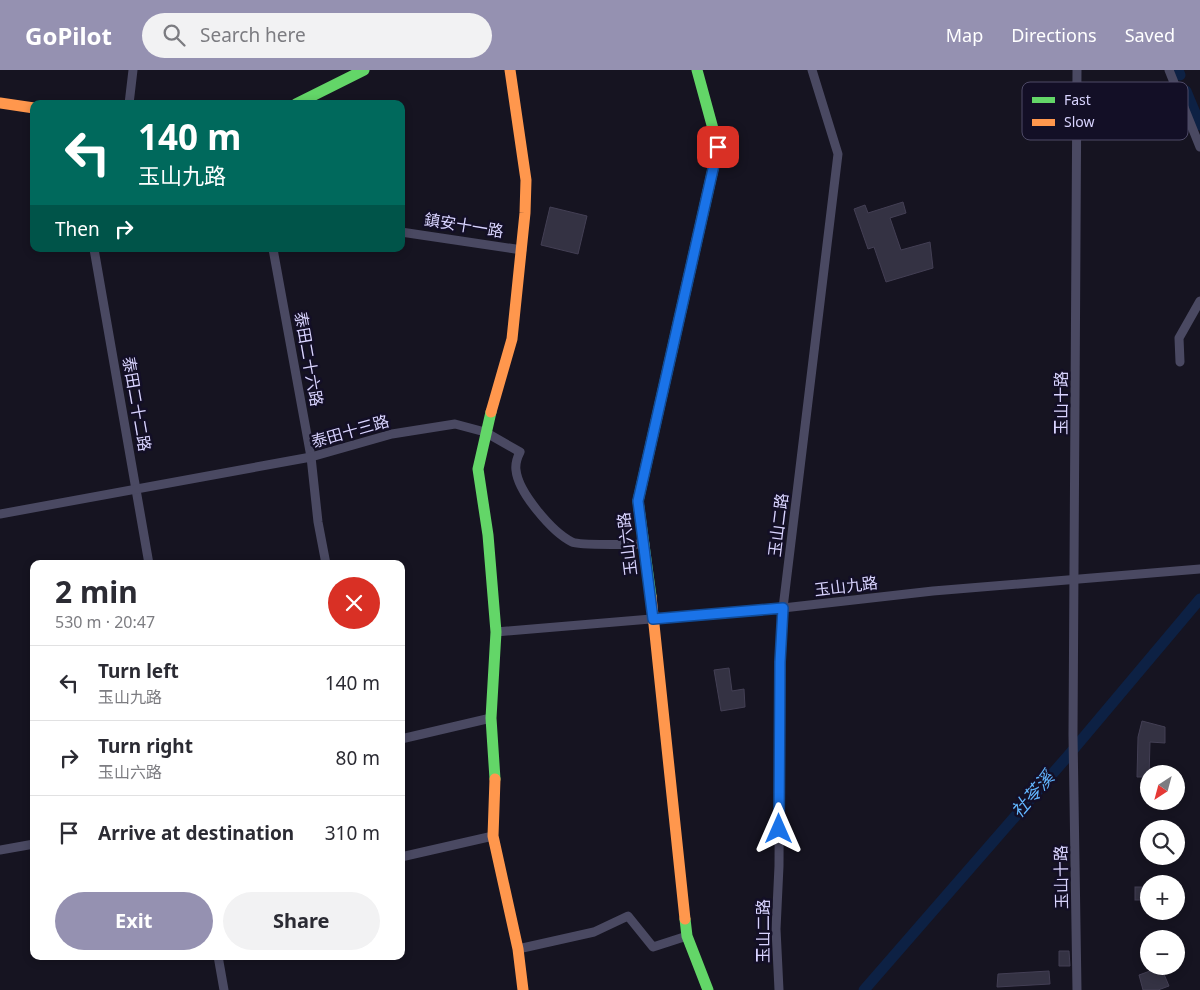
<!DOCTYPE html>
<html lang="en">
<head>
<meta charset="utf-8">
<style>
  body { margin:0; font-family:"Noto Sans","Noto Sans TC",sans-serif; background:#f2f2f3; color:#2b2b33; height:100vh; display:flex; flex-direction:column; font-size:19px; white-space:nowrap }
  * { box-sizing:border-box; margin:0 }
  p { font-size:16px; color:#7c7c81 }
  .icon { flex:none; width:28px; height:28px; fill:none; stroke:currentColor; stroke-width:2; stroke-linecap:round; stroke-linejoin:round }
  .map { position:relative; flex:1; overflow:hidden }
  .details { position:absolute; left:30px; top:490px; width:375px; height:400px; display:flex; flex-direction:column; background:#fff; border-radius:10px; box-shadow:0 2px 8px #0003 }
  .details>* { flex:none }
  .hud { position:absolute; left:30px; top:30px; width:375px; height:152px; border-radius:10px; box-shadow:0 2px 8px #0003; background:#00695c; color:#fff; overflow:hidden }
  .needle { width:32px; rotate:216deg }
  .tools { position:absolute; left:1140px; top:695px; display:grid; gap:10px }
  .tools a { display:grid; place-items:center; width:45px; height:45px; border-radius:50%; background:#fff; box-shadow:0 2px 8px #0003; font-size:25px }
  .pin { position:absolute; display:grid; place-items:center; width:42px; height:42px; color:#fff; margin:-21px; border-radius:10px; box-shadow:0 2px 8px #0006 }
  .me { position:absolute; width:55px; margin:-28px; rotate:0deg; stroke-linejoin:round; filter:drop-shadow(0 0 4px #0008) }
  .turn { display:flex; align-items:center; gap:18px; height:105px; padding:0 25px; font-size:22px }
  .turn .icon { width:65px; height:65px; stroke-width:2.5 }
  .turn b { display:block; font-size:35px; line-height:42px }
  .then { display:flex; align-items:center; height:48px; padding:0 25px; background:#0003; gap:10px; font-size:19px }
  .round { display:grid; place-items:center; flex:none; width:52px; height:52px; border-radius:26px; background:#f2f2f3 }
  .head { display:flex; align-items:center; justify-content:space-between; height:85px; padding:0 25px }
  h1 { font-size:30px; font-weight:700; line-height:38px }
  .primary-button { display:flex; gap:10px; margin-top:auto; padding:10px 25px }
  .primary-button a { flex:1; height:58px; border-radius:30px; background:#9591b1; color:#fff; font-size:20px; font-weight:700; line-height:58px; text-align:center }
  .primary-button a+a { background:#f2f2f3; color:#2b2b33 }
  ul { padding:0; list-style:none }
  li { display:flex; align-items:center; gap:15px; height:75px; padding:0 25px; border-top:1px solid #e1e1e2 }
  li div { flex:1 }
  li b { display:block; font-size:19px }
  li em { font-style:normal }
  header { display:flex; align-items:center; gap:30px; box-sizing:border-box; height:70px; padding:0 25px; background:#9591b1; color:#fff }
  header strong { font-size:24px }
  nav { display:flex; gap:28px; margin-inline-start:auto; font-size:18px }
  .search { width:350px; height:45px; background:#f2f2f3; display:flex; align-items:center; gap:12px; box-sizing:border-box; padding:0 18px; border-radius:28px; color:#7c7c81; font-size:19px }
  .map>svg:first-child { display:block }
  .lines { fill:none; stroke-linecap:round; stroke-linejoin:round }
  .canal { stroke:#0d2144; stroke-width:11 }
  .building { fill:#343243; stroke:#433f54 }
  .street { stroke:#4a4962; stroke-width:9 }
  .fast { stroke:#63d668; stroke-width:11 }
  .slow { stroke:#ff974d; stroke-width:11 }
  .route-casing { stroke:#114b97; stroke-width:12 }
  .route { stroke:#1a73e8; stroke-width:9 }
  .labels { text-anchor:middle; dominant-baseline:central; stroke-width:5; stroke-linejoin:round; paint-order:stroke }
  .street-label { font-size:16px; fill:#d9d4ff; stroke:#130f26 }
  .water-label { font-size:18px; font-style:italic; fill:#62b6ff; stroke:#130f26 }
  .key { fill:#130f26; stroke:#4e4a67; stroke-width:1 }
  .key-label { font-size:14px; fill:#d9d4ff }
</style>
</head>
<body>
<header>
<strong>GoPilot</strong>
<div class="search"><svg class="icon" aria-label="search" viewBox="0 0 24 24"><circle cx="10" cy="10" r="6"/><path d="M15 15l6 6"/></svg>Search here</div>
<nav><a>Map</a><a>Directions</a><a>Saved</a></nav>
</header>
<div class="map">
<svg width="1200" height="920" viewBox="0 0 1200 920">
  <rect width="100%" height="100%" fill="#161421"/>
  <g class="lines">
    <!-- canal -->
    <g class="canal">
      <polyline points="1178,0 1180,5"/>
      <polyline points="1186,21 1200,55"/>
      <polyline points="864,920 1067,687 1200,529"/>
    </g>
  </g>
  <!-- building -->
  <g class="building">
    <polygon points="903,132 906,143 890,148 901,180 930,172 933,198 886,212 874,177 868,179 854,139 865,135 868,143"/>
    <polygon points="550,137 587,146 578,184 541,175"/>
    <polygon points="729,598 732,621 744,619 745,637 721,641 714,600"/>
    <polygon points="1142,651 1165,657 1165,673 1150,672 1149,707 1137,707 1138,667"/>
    <rect x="1135" y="817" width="14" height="13"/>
    <polygon points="1059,881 1069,881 1070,896 1059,896"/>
    <polygon points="1161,897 1169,916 1158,920 1143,920 1139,905"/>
    <polygon points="1049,901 1050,914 997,917 998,904"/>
  </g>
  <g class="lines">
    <!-- street -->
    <g class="street">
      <polyline points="1169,0 1200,77"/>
      <polyline points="129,34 133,0"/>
      <polyline points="401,162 522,180"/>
      <polyline points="94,179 149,494"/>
      <polyline points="273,179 311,387 318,452 326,494"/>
      <polyline points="1180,292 1179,268 1200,231"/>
      <path d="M0 444 311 387 392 364 455 354 485 362 520 382C517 388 515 393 516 400 518 422 552 462 572 472 580 476 632 474 645 474"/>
      <polyline points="496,562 783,538 933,521 1200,499"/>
      <polyline points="401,669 491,648"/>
      <polyline points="0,780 34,774"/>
      <polyline points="401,787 493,766"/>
      <polyline points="518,879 594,862 628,846 653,877 687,866"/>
      <polyline points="218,886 224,920"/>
      <polyline points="779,920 776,859 779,796 780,592 783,538 838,84 812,0"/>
      <polyline points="1077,920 1073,665 1077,0"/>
    </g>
    <!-- fast -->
    <g class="fast">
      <polyline points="296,34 364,0"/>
      <polyline points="491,342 478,399 488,465 496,562 491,648 495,709"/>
      <polyline points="651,526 638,431 718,77 697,0"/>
      <polyline points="685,849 687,866 708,920"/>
    </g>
    <!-- slow -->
    <g class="slow">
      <polyline points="0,33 34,38"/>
      <polyline points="491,342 512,269 525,143 526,110 510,0"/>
      <polyline points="651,526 685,849"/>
      <polyline points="495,709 493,766 518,879 523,920"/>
    </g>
  </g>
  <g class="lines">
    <!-- route casing -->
    <g class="route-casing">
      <polyline id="route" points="718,77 638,431 653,549 783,538 780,592 779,759"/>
    </g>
    <!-- route -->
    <use href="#route" class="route"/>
  </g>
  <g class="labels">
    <!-- street labels -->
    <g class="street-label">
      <text transform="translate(464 155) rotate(9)">鎮安十一路</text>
      <text transform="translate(309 289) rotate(80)">泰田二十六路</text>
      <text transform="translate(1061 333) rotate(-90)">玉山十路</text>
      <text transform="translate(137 334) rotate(80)">泰田二十二路</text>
      <text transform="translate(350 361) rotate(-16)">泰田十三路</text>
      <text transform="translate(778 455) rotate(-83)">玉山二路</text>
      <text transform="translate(627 474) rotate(-97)">玉山六路</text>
      <text transform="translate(846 516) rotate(-7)">玉山九路</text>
      <text transform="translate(1061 807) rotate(-91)">玉山十路</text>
      <text transform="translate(763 861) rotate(-90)">玉山二路</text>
    </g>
    <!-- water labels -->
    <g class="water-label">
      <text transform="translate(1032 724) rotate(-49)">社苓溪</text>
    </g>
  </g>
  <!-- legend -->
  <rect x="1022" y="12" width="166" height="58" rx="8" class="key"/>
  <rect x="1032" y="27" width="23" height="6" fill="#63d668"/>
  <rect x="1032" y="49" width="23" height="7" fill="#ff974d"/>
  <g class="key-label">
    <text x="1064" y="35">Fast</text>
    <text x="1064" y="57">Slow</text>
  </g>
</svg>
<div class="tools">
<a><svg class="needle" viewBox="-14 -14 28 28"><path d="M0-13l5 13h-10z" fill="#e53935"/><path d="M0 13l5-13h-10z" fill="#7c7c81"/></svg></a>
<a><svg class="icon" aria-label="search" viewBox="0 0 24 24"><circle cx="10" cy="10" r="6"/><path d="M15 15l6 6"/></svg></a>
<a>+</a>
<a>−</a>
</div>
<div class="pin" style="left:718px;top:77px;background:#d93025"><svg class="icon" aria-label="arrive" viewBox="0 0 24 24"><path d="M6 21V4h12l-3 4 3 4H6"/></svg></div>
<svg class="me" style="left:779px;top:759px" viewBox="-20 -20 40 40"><path d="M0-17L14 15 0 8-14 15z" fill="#1a73e8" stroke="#fff" stroke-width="4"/></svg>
<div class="hud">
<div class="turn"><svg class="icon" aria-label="left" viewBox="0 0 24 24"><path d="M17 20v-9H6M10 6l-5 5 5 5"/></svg><div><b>140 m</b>玉山九路</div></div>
<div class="then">Then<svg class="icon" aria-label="right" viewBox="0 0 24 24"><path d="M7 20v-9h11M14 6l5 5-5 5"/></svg></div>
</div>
<section class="details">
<div class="head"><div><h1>2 min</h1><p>530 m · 20:47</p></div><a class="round" style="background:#d93025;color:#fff"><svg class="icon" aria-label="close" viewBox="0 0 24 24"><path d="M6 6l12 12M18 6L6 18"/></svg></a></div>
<ul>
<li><svg class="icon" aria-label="left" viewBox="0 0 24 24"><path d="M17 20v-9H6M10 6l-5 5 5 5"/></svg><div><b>Turn left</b><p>玉山九路</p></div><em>140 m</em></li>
<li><svg class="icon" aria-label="right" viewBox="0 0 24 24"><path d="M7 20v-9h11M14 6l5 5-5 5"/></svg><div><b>Turn right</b><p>玉山六路</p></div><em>80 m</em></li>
<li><svg class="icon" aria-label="arrive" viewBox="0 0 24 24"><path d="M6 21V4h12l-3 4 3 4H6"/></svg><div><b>Arrive at destination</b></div><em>310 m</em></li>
</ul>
<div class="primary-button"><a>Exit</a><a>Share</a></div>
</section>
</div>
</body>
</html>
